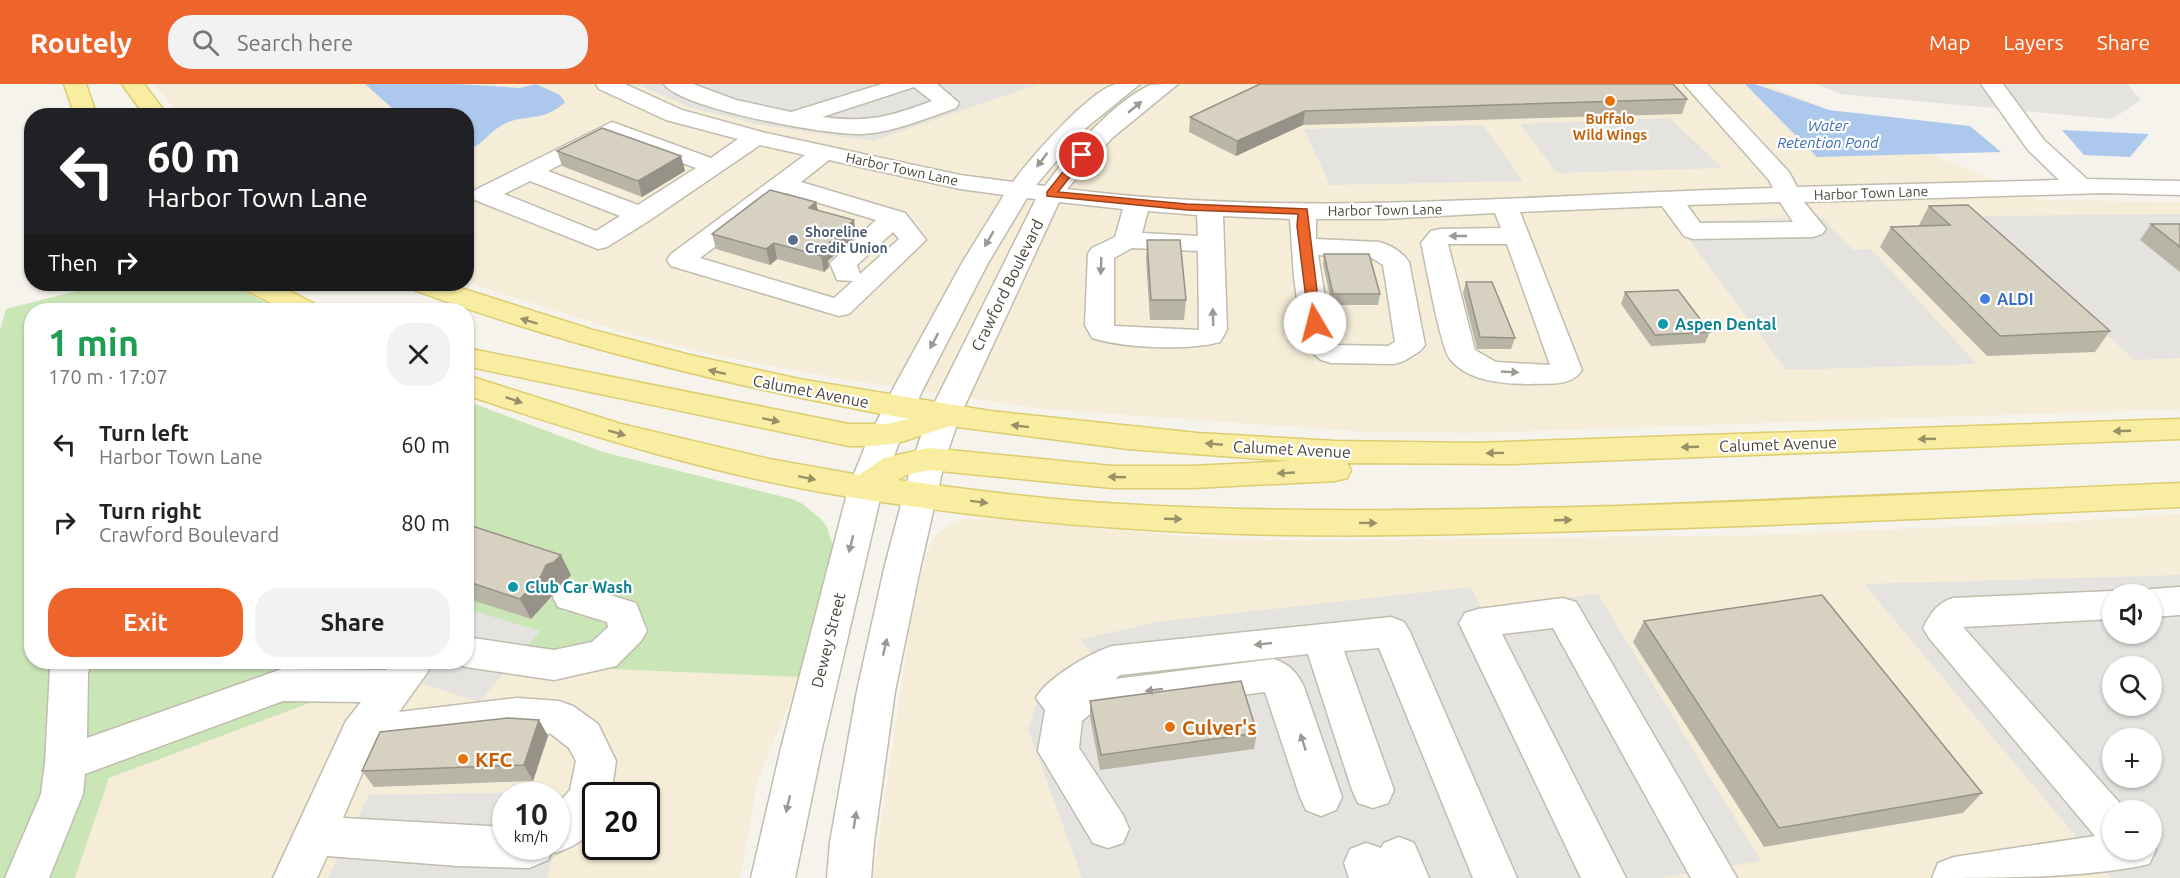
<!DOCTYPE html>
<html lang="en">
<head>
<meta charset="utf-8">
<style>
  body { margin:0; font-family:Ubuntu,sans-serif; background:#f2f2f2; color:#222; height:100vh; display:flex; flex-direction:column; font-size:22px; white-space:nowrap }
  * { box-sizing:border-box; margin:0 }
  p { font-size:20px; color:#767676 }
  .icon { flex:none; width:33px; height:33px; fill:none; stroke:currentColor; stroke-width:2; stroke-linecap:round; stroke-linejoin:round }
  .map { position:relative; flex:1; overflow:hidden }
  .drawer { position:absolute; left:24px; top:219px; width:450px; height:366px; display:flex; flex-direction:column; background:#fff; border-radius:24px; box-shadow:0 2px 4px #0004 }
  .drawer>* { flex:none }
  .guide { position:absolute; left:24px; top:24px; width:450px; height:183px; border-radius:24px; box-shadow:0 2px 4px #0004; background:#202124; color:#fff; overflow:hidden }
  .buttons { position:absolute; left:2102px; top:500px; display:grid; gap:12px }
  .buttons a { display:grid; place-items:center; width:60px; height:60px; border-radius:50%; background:#fff; box-shadow:0 2px 4px #0004; font-size:30px }
  .speed { position:absolute; left:492px; top:698px; display:flex; gap:12px; font-size:30px; font-weight:700; text-align:center }
  .speed>* { display:grid; place-content:center; width:78px; height:78px; border-radius:50%; background:#fff; box-shadow:0 2px 4px #0004; line-height:1 }
  .speed small { font-size:15px; font-weight:400 }
  .speed .limit { border:3px solid #111; border-radius:9px; background:#fff; color:#111 }
  .pin { position:absolute; display:grid; place-items:center; width:51px; height:51px; color:#fff; margin:-26px; border:3px solid #fff; border-radius:50%; box-shadow:0 2px 6px #0007 }
  .me { position:absolute; width:66px; margin:-33px; rotate:352deg; stroke-linejoin:round; filter:drop-shadow(0 0 4px #0008) }
  .turn { display:flex; align-items:center; gap:21px; height:126px; padding:0 24px; font-size:27px }
  .turn .icon { width:78px; height:78px; stroke-width:2.5 }
  .turn b { display:block; font-size:42px; line-height:51px }
  .then { display:flex; align-items:center; height:57px; padding:0 24px; background:#0003; gap:12px; font-size:22px }
  .round { display:grid; place-items:center; flex:none; width:63px; height:63px; border-radius:24px; background:#f2f2f2 }
  .head { display:flex; align-items:center; justify-content:space-between; height:102px; padding:0 24px }
  h1 { font-size:36px; font-weight:700; line-height:45px; color:#1e9e55 }
  .action { display:flex; gap:12px; margin-top:auto; padding:12px 24px }
  .action a { flex:1; height:69px; border-radius:24px; background:#ed652a; color:#fff; font-size:24px; font-weight:700; line-height:69px; text-align:center }
  .action a+a { background:#f2f2f2; color:#222 }
  ul { padding:0; list-style:none }
  li { display:flex; align-items:center; gap:18px; height:78px; padding:0 24px }
  li div { flex:1 }
  li b { display:block; font-size:22px }
  li em { font-style:normal }
  header { display:flex; align-items:center; gap:36px; box-sizing:border-box; height:84px; padding:0 30px; background:#ed652a; color:#fff }
  header strong { font-size:28px }
  nav { display:flex; gap:33px; margin-inline-start:auto; font-size:21px }
  .search { width:420px; height:54px; background:#f2f2f2; display:flex; align-items:center; gap:15px; box-sizing:border-box; padding:0 21px; border-radius:24px; color:#767676; font-size:22px }
  .map>svg:first-child { display:block }
  .commercial { fill:#f5edd8; fill-rule:evenodd }
  .green { fill:#cae6b7 }
  .parking { fill:#e4e3df; fill-rule:evenodd }
  .water { fill:#acc9ed }
  .lines { fill:none; stroke-linecap:round; stroke-linejoin:round }
  .minor-casing { stroke:#c0bcae; stroke-width:3 }
  .major-casing { stroke:#ddcd71; stroke-width:3 }
  .minor { fill:#fff; fill-rule:evenodd }
  .major { fill:#f8eda1; fill-rule:evenodd }
  .wall { fill:#b8b4a6 }
  .shaded-wall { fill:#969287 }
  .building { fill:#d6d1c1; stroke:#969287; stroke-width:1.5 }
  .oneway { fill:#9b9992 }
  .oneway2 { fill:#989168 }
  .route { fill:#ed652a; stroke:#9a421b; stroke-width:1.5 }
  .food-dot { fill:#e8710a; stroke:#fff; stroke-width:2 }
  .service-dot { fill:#5c6f8a; stroke:#fff; stroke-width:2 }
  .shop-dot { fill:#3f7fe0; stroke:#fff; stroke-width:2 }
  .culture-dot { fill:#0f9aa8; stroke:#fff; stroke-width:2 }
  .labels { text-anchor:middle; dominant-baseline:central; stroke-width:4.5; stroke-linejoin:round; paint-order:stroke }
  .far-food-label { font-size:14px; font-weight:bold; fill:#c56008; stroke:#fff }
  .far-street-label { font-size:14px; fill:#494539; stroke:#fff }
  .far-service-label { font-size:14px; font-weight:bold; fill:#4e5e75; stroke:#fff; text-anchor:start }
  .far-water-label { font-size:15px; font-style:italic; fill:#386baf; stroke:#fff }
  .street-label { font-size:16px; fill:#494539; stroke:#fff }
  .shop-label { font-size:16px; font-weight:bold; fill:#366cbe; stroke:#fff; text-anchor:start }
  .culture-label { font-size:16px; font-weight:bold; fill:#0d838f; stroke:#fff; text-anchor:start }
  .near-food-label { font-size:20px; font-weight:bold; fill:#c56008; stroke:#fff; text-anchor:start }
</style>
</head>
<body>
<header>
<strong>Routely</strong>
<div class="search"><svg class="icon" aria-label="search" viewBox="0 0 24 24"><circle cx="10" cy="10" r="6"/><path d="M15 15l6 6"/></svg>Search here</div>
<nav><a>Map</a><a>Layers</a><a>Share</a></nav>
</header>
<div class="map">
<svg width="2180" height="794" viewBox="0 0 2180 794">
  <rect width="100%" height="100%" fill="#f5f3eb"/>
  <!-- commercial -->
  <g class="commercial">
    <polygon points="154,0 1768,0 2039,116 2180,118 2180,325 1470,349 1367,348 1043,325 841,295 711,270 616,246 467,198 466,32 181,31"/>
    <path d="M2180 430V794H873L911 536 928 465 936 451 948 442 966 435 985 434 1230 456H1361L1761 451 2047 439ZM2112 510H2151V549H2112ZM2112 582H2151V621H2112ZM2112 654H2151V693H2112ZM2112 726H2151V765H2112Z"/>
    <path d="M491 580 800 593 758 696 740 794H75L109 694 306 620ZM506 711H556V762H506ZM596 711H646V762H596Z"/>
  </g>
  <!-- green -->
  <polygon class="green" points="104,200 232,200 280,226 32,226 32,578 466,578 467,317 603,368 792,415 803,420 821,435 827,443 833,462 800,593 491,580 307,620 109,694 75,794 0,794 0,246 6,225"/>
  <!-- parking -->
  <g class="parking">
    <polygon points="636,0 1039,0 872,57 762,41 692,24"/>
    <polygon points="1816,0 2127,0 2141,16 2112,35 1840,10"/>
    <polygon points="1670,34 1722,84 1557,89 1520,40"/>
    <polygon points="1483,41 1523,97 1330,101 1304,45"/>
    <polygon points="2180,130 2180,274 2134,276 1982,132"/>
    <polygon points="1821,133 1853,166 1871,165 1977,280 1786,286 1676,138"/>
    <path d="M2180 491V794H2111L1864 500ZM2112 510H2151V549H2112ZM2112 582H2151V621H2112ZM2112 654H2151V693H2112ZM2112 726H2151V765H2112Z"/>
    <polygon points="1471,503 1481,524 1598,510 1761,777 1660,794 1082,794 1028,645 1043,600 1088,584 1095,574 1080,556 1156,538"/>
    <polygon points="467,525 540,547 479,618 356,578 466,578"/>
    <polygon points="543,708 542,711 506,711 506,762 556,762 547,794 328,794 369,711"/>
  </g>
  <!-- water -->
  <g class="water">
    <path d="M365 0H457L520 4 536 0 560 11 565 18C543 39 527 29 504 40 490 47 482 61 467 67L466 32 400 31Z"/>
    <polygon points="1745,0 1755,0 1829,26 1970,42 2001,68 1817,73"/>
    <polygon points="2062,46 2149,50 2130,73 2084,71"/>
  </g>
  <g class="lines">
    <!-- minor casing -->
    <g class="minor-casing">
      <g id="minor">
        <path d="M596 0H625L682 26 766 49 960 91 1013 98C1029 76 1091 4 1117 0 1124 0 1132 0 1140 0L1081 48 1036 101 1045 102C1069 69 1112 19 1150 1 1157 0 1169 0 1178 0L1112 54 1067 105C1301 135 1538 110 1773 104L1769 96 1684 0H1707L1789 88 1797 103 2059 96 2028 66 1981 0H2003L2044 56 2087 95 2180 97V111L2103 109 1804 118 1826 145 1822 150 1813 153 1693 155 1684 152 1662 122 1520 128 1582 286C1571 303 1549 299 1531 300 1505 300 1468 298 1450 275 1440 263 1426 179 1421 159L1431 147 1440 145 1501 144 1495 129 1383 135H1316V155L1379 158C1391 161 1402 168 1409 178L1425 261 1420 267 1404 277 1394 280 1331 279 1321 276 1308 265 1303 259 1294 193 1290 135 1223 132 1227 246 1220 258C1187 267 1125 264 1092 254L1085 241 1088 170 1092 164 1115 153 1123 125 1059 118 960 332 945 375 920 485 895 607 874 758 871 794H827L830 758 857 607 884 485 913 375 928 332 1036 115 1027 114 988 179 923 305 901 353 883 402 822 664 795 794H751L781 664 849 402 869 353 893 305 962 179 1004 111 960 105 829 76 801 98 905 129 926 156 849 230 839 232 671 182 667 176 671 170 805 71 760 61 650 136 607 163 598 165 475 116 472 111 475 106 612 38 711 74 738 55 666 36 599 5ZM613 53 696 84 638 121 548 87ZM530 97 620 132 596 147 504 110ZM786 109 876 136 830 179 837 196 853 197 834 214 700 174ZM1780 118 1793 138 1700 139 1687 121ZM1148 127 1197 131 1198 152 1142 149ZM893 148 899 155 860 190 857 181ZM1448 160H1507L1550 281 1496 278 1475 266ZM1132 164 1198 167 1199 246 1114 242V174ZM1318 171 1372 174 1383 181 1395 258 1388 262 1338 261 1332 256Z"/>
        <path d="M664 0H693L736 16 791 28 882 0H937L959 19 956 24C926 34 895 48 863 50 830 52 681 25 664 0ZM914 3 932 17C889 33 868 39 822 33Z"/>
        <polygon points="571,499 636,519 647,547 641,557 616,582 554,596 466,583 453,579 466,578 466,553 554,566 592,558 608,543 607,538 558,523 553,513 558,503"/>
        <polygon points="2180,503 2180,531 2151,533 2151,510 2138,510 2151,505"/>
        <path d="M2112 507 2122 510H2112V535L1963 543 2126 726H2112V765H2151V755L2156 766 2149 780C2089 794 1997 794 1932 794L1938 779 1954 773 2095 752 1929 554 1923 544C1931 529 1937 519 1953 514Z"/>
        <polygon points="1563,514 1576,518 1737,794 1691,794 1553,544 1502,550 1626,794 1581,794 1459,539 1465,529 1478,525"/>
        <path d="M1391 533 1404 538 1410 548 1517 794H1473L1379 564 1344 567 1394 706 1388 719 1373 724 1358 719 1352 706 1308 570 1120 591 1115 595 1274 575C1290 581 1297 588 1304 603L1342 713 1336 726 1321 732 1306 726 1300 713 1265 608 1090 630 1082 637 1079 664 1123 731 1129 745 1123 759 1108 764 1093 759 1038 667 1045 626 1036 614C1047 594 1090 569 1112 562Z"/>
        <path d="M54 578H93L88 588 87 654 282 585 386 586 392 578H433L427 589 399 628 517 614 559 617 573 622 598 640 616 677 611 711H596C596 747 590 756 556 769L552 767 548 776 529 784 458 782 327 772 317 794H273L346 637 361 618 283 617 85 690 83 710 49 794H5L41 710 45 679 50 585ZM517 648 551 650 569 664 576 677 570 706 556 722V762H506V743L343 734 373 664Z"/>
        <polygon points="1399,753 1414,759 1429,794 1349,794 1344,779 1350,765 1366,759 1381,764 1384,759"/>
      </g>
    </g>
    <!-- major casing -->
    <g class="major-casing">
      <g id="major">
        <polygon points="64,0 86,0 97,32 75,32"/>
        <polygon points="122,0 144,0 168,32 145,32"/>
        <polygon points="242,200 276,200 315,220 319,226 285,226 246,206"/>
        <path d="M410 200H448L593 246 690 271 799 295 990 327 1197 349 1335 357 1475 359 2180 335V355L1511 380 1347 379 1351 386 1347 394 1335 397 1192 404H1112L929 386 906 391 898 396C972 406 1047 416 1122 420 1288 430 1453 426 1619 422 1806 416 1993 407 2180 399V423C1992 431 1804 441 1615 446 1451 451 1285 456 1120 444 1028 438 935 427 844 412 715 391 590 352 466 311V291L621 340 769 375 859 391 884 374 929 364 1112 382H1192L1290 377 1128 365 950 342 898 359 874 362H849L466 282V264L849 340H886L909 335C740 304 575 265 414 206Z"/>
      </g>
    </g>
    <!-- minor -->
    <use href="#minor" class="minor"/>
    <!-- major -->
    <use href="#major" class="major"/>
  </g>
  <!-- wall -->
  <g class="wall">
    <polygon points="1260,0 1687,15 1682,30 1303,41 1236,72 1189,48 1190,33"/>
    <polygon points="557,67 681,72 685,87 642,113 562,82"/>
    <polygon points="816,118 818,126 856,152 828,177 829,183 824,188 777,175 770,181 716,165 712,150"/>
    <polygon points="1929,122 2110,247 2095,268 1987,272 1880,163 1891,143 1919,142 1919,141"/>
    <polygon points="2151,140 2180,140 2180,188 2140,156"/>
    <polygon points="1147,156 1186,216 1184,236 1150,236 1146,176"/>
    <polygon points="1324,170 1380,210 1378,221 1332,221 1323,181"/>
    <polygon points="1466,198 1515,254 1511,265 1477,265 1463,209"/>
    <polygon points="1625,208 1710,248 1705,259 1651,262 1621,220"/>
    <polygon points="466,440 571,491 564,499 556,502 551,513 531,535 466,514"/>
    <polygon points="1644,537 1982,709 1963,729 1764,763 1633,558"/>
    <polygon points="1090,617 1257,649 1254,665 1100,686 1090,633"/>
    <polygon points="539,636 548,652 533,697 374,703 362,687"/>
  </g>
  <!-- shaded-wall -->
  <g class="shaded-wall">
    <polygon points="1305,27 1303,41 1236,72 1237,57"/>
    <polygon points="681,72 685,87 642,113 638,97"/>
    <polygon points="816,118 819,133 809,124"/>
    <polygon points="854,136 856,152 828,177 829,183 824,188 821,172 826,162"/>
    <polygon points="774,159 777,175 770,181 766,165"/>
    <polygon points="561,471 571,491 564,499 556,502 551,513 531,535 520,515 546,481"/>
    <polygon points="539,636 548,652 533,697 524,681"/>
  </g>
  <!-- building -->
  <g class="building">
    <polygon points="1260,0 1673,0 1687,15 1305,27 1237,57 1190,33"/>
    <polygon points="602,44 681,72 638,97 557,67"/>
    <polygon points="770,106 816,118 809,124 854,136 826,162 826,168 821,172 774,159 766,165 712,150"/>
    <polygon points="1968,121 2110,247 2000,252 1891,143 1950,141 1929,122"/>
    <polygon points="2151,140 2180,140 2180,163"/>
    <polygon points="1147,156 1180,156 1186,216 1151,216"/>
    <polygon points="1324,170 1369,170 1380,210 1333,210"/>
    <polygon points="1466,198 1492,198 1515,254 1480,253"/>
    <polygon points="1678,206 1710,248 1655,251 1625,208"/>
    <polygon points="466,440 561,471 554,478 546,481 541,492 520,515 466,497"/>
    <polygon points="1822,511 1982,709 1779,744 1644,537"/>
    <polygon points="1241,597 1257,649 1101,671 1090,617"/>
    <polygon points="508,634 539,636 524,681 362,687 380,648"/>
  </g>
  <!-- one-way arrows -->
  <defs><path id="oneway-solid" d="M-6-.8H1V-3.2L6.5 0L1 3.2V.8H-6Z" transform="scale(1.5)"/></defs>
  <g class="oneway">
    <use href="#oneway-solid" transform="translate(1135 23) rotate(-40)"/>
    <use href="#oneway-solid" transform="translate(1042 76) rotate(127)"/>
    <use href="#oneway-solid" transform="translate(1458 152) rotate(-180)"/>
    <use href="#oneway-solid" transform="translate(989 155) rotate(120)"/>
    <use href="#oneway-solid" transform="translate(1101 182) rotate(92)"/>
    <use href="#oneway-solid" transform="translate(1213 233) rotate(-92)"/>
    <use href="#oneway-solid" transform="translate(934 257) rotate(118)"/>
    <use href="#oneway-solid" transform="translate(1510 288) rotate(3)"/>
    <use href="#oneway-solid" transform="translate(851 460) rotate(104)"/>
    <use href="#oneway-solid" transform="translate(1263 560) rotate(174)"/>
    <use href="#oneway-solid" transform="translate(885 563) rotate(-77)"/>
    <use href="#oneway-solid" transform="translate(1154 606) rotate(173)"/>
    <use href="#oneway-solid" transform="translate(1303 658) rotate(-108)"/>
    <use href="#oneway-solid" transform="translate(788 720) rotate(103)"/>
    <use href="#oneway-solid" transform="translate(855 736) rotate(-81)"/>
  </g>
  <g class="oneway2">
    <use href="#oneway-solid" transform="translate(529 237) rotate(-163)"/>
    <use href="#oneway-solid" transform="translate(717 288) rotate(-167)"/>
    <use href="#oneway-solid" transform="translate(514 316) rotate(19)"/>
    <use href="#oneway-solid" transform="translate(771 336) rotate(12)"/>
    <use href="#oneway-solid" transform="translate(1020 342) rotate(-173)"/>
    <use href="#oneway-solid" transform="translate(2122 347) rotate(178)"/>
    <use href="#oneway-solid" transform="translate(617 349) rotate(16)"/>
    <use href="#oneway-solid" transform="translate(1927 355) rotate(178)"/>
    <use href="#oneway-solid" transform="translate(1214 360) rotate(-175)"/>
    <use href="#oneway-solid" transform="translate(1690 363) rotate(178)"/>
    <use href="#oneway-solid" transform="translate(1495 369) rotate(179)"/>
    <use href="#oneway-solid" transform="translate(1286 389) rotate(177)"/>
    <use href="#oneway-solid" transform="translate(1117 393) rotate(-178)"/>
    <use href="#oneway-solid" transform="translate(807 394) rotate(12)"/>
    <use href="#oneway-solid" transform="translate(979 418) rotate(7)"/>
    <use href="#oneway-solid" transform="translate(1173 435) rotate(2)"/>
    <use href="#oneway-solid" transform="translate(1563 436) rotate(-2)"/>
    <use href="#oneway-solid" transform="translate(1368 439) rotate(1)"/>
  </g>
  <!-- route -->
  <polygon class="route" points="1082,68 1087,71 1058,108 1187,120 1307,125 1321,239 1320,242 1315,243 1309,239 1297,142 1298,130 1187,126 1047,112 1047,108 1078,69"/>
  <!-- markers -->
  <g class="food-dot">
    <circle cx="1610" cy="17" r="6"/>
    <circle cx="1170" cy="643" r="6"/>
    <circle cx="463" cy="675" r="6"/>
  </g>
  <circle class="service-dot" cx="793" cy="156" r="6"/>
  <circle class="shop-dot" cx="1985" cy="215" r="6"/>
  <g class="culture-dot">
    <circle cx="1663" cy="240" r="6"/>
    <circle cx="513" cy="503" r="6"/>
  </g>
  <g class="labels">
    <!-- far-food labels -->
    <g class="far-food-label">
      <text x="1610" y="35">Buffalo<tspan x="1610" dy="16">Wild Wings</tspan></text>
    </g>
    <!-- far-street labels -->
    <g class="far-street-label">
      <text transform="translate(902 85) rotate(12)">Harbor Town Lane</text>
      <text transform="translate(1871 109) rotate(-2)">Harbor Town Lane</text>
      <text transform="translate(1385 126) rotate(-1)">Harbor Town Lane</text>
    </g>
    <!-- far-service labels -->
    <g class="far-service-label">
      <text x="805" y="148">Shoreline<tspan x="805" dy="16">Credit Union</tspan></text>
    </g>
    <!-- far-water labels -->
    <g class="far-water-label">
      <text x="1828" y="41">Water<tspan x="1828" dy="17">Retention Pond</tspan></text>
    </g>
    <!-- street labels -->
    <g class="street-label">
      <text transform="translate(1007 201) rotate(-64)">Crawford Boulevard</text>
      <text transform="translate(811 307) rotate(11)">Calumet Avenue</text>
      <text transform="translate(1778 360) rotate(-2)">Calumet Avenue</text>
      <text transform="translate(1292 365) rotate(3)">Calumet Avenue</text>
      <text transform="translate(828 556) rotate(-76)">Dewey Street</text>
    </g>
    <!-- shop labels -->
    <g class="shop-label">
      <text x="1997" y="215">ALDI</text>
    </g>
    <!-- culture labels -->
    <g class="culture-label">
      <text x="1675" y="240">Aspen Dental</text>
      <text x="525" y="503">Club Car Wash</text>
    </g>
    <!-- near-food labels -->
    <g class="near-food-label">
      <text x="1182" y="643">Culver's</text>
      <text x="475" y="675">KFC</text>
    </g>
  </g>
</svg>
<div class="buttons">
<a><svg class="icon" aria-label="sound" viewBox="0 0 24 24"><path d="M4 9h4l5-4v14l-5-4H4zM17 9q2 3 0 6"/></svg></a>
<a><svg class="icon" aria-label="search" viewBox="0 0 24 24"><circle cx="10" cy="10" r="6"/><path d="M15 15l6 6"/></svg></a>
<a>+</a>
<a>−</a>
</div>
<div class="speed"><div>10<small>km/h</small></div><div class="limit">20</div></div>
<div class="pin" style="left:1082px;top:71px;background:#d93025"><svg class="icon" aria-label="arrive" viewBox="0 0 24 24"><path d="M6 21V4h12l-3 4 3 4H6"/></svg></div>
<svg class="me" style="left:1315px;top:239px" viewBox="-20 -20 40 40"><circle r="19" fill="#fff"/><path d="M0-13L10 11 0 6-10 11z" fill="#ed652a"/></svg>
<div class="guide">
<div class="turn"><svg class="icon" aria-label="left" viewBox="0 0 24 24"><path d="M17 20v-9H6M10 6l-5 5 5 5"/></svg><div><b>60 m</b>Harbor Town Lane</div></div>
<div class="then">Then<svg class="icon" aria-label="right" viewBox="0 0 24 24"><path d="M7 20v-9h11M14 6l5 5-5 5"/></svg></div>
</div>
<section class="drawer">
<div class="head"><div><h1>1 min</h1><p>170 m · 17:07</p></div><a class="round"><svg class="icon" aria-label="close" viewBox="0 0 24 24"><path d="M6 6l12 12M18 6L6 18"/></svg></a></div>
<ul>
<li><svg class="icon" aria-label="left" viewBox="0 0 24 24"><path d="M17 20v-9H6M10 6l-5 5 5 5"/></svg><div><b>Turn left</b><p>Harbor Town Lane</p></div><em>60 m</em></li>
<li><svg class="icon" aria-label="right" viewBox="0 0 24 24"><path d="M7 20v-9h11M14 6l5 5-5 5"/></svg><div><b>Turn right</b><p>Crawford Boulevard</p></div><em>80 m</em></li>
</ul>
<div class="action"><a>Exit</a><a>Share</a></div>
</section>
</div>
</body>
</html>
